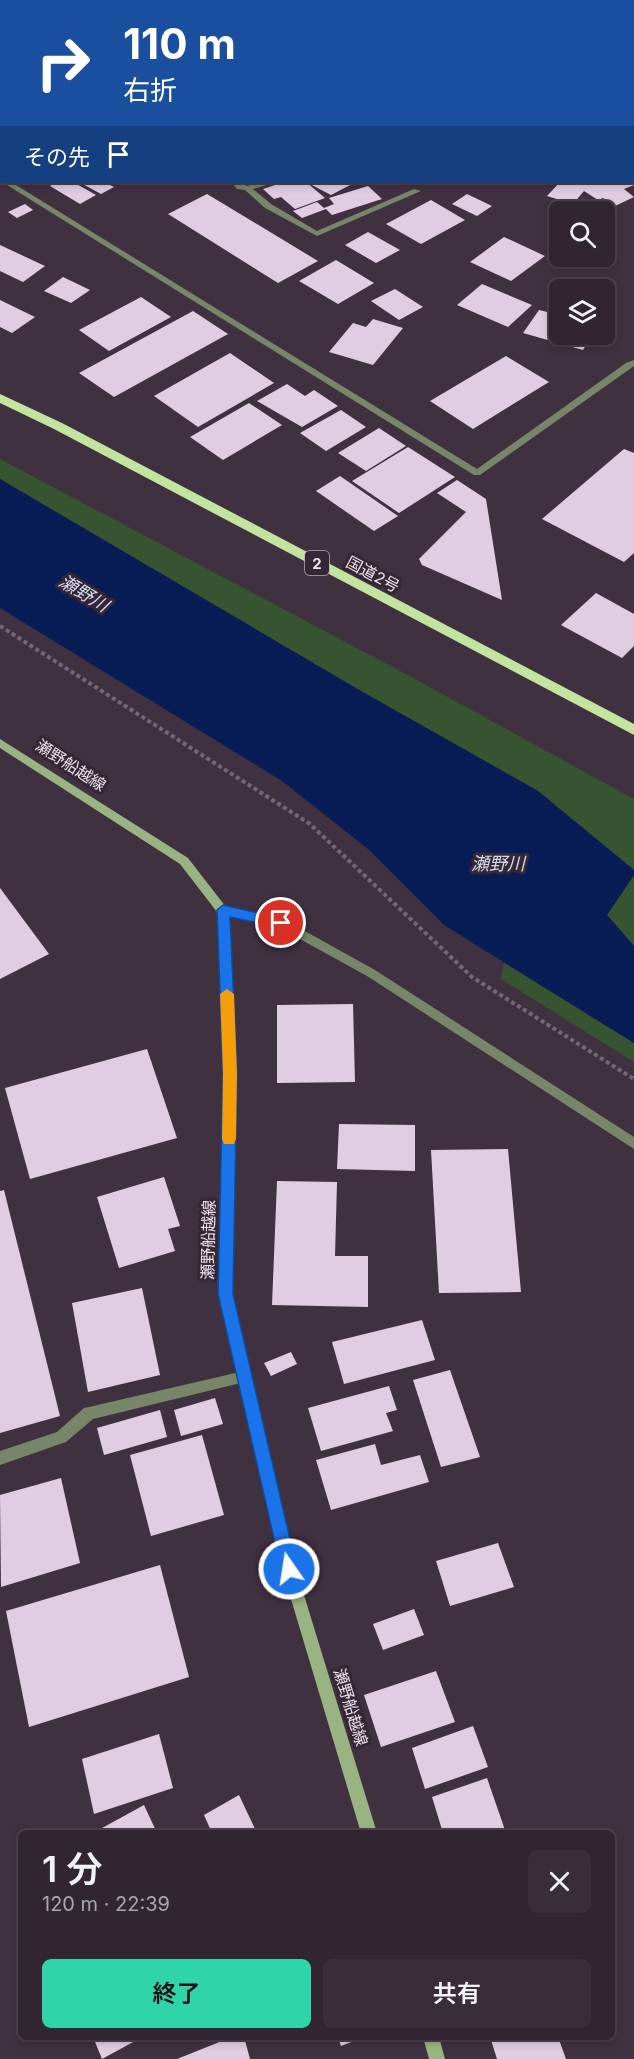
<!DOCTYPE html>
<html lang="ja">
<head>
<meta charset="utf-8">
<style>
  body { margin:0; font-family:Inter,"Noto Sans JP",sans-serif; background:#382d39; color:#f1f3f6; height:100vh; display:flex; flex-direction:column; font-size:22px; white-space:nowrap }
  * { box-sizing:border-box; margin:0 }
  p { font-size:20px; color:#a8a5ab }
  .icon { flex:none; width:33px; height:33px; fill:none; stroke:currentColor; stroke-width:2; stroke-linecap:round; stroke-linejoin:round }
  .map { position:relative; flex:1; overflow:hidden }
  .drawer { position:absolute; left:18px; top:1830px; width:597px; height:210px; display:flex; flex-direction:column; background:#302531; border-radius:9px; box-shadow:0 3px 9px #0003,0 0 0 2px #4b424d }
  .drawer>* { flex:none }
  .top-card { position:absolute; left:0px; top:0px; width:634px; height:183px; box-shadow:0 3px 9px #0003,0 0 0 2px #4b424d; background:#1a4fa0; color:#fff; overflow:hidden }
  .fabs { position:absolute; left:549px; top:201px; display:grid; gap:12px }
  .fabs a { display:grid; place-items:center; width:66px; height:66px; border-radius:9px; background:#302531; box-shadow:0 3px 9px #0003,0 0 0 2px #4b424d; font-size:30px }
  .pin { position:absolute; display:grid; place-items:center; width:51px; height:51px; color:#fff; margin:-26px; border:3px solid #fff; border-radius:50%; box-shadow:0 2px 6px #0007 }
  .me { position:absolute; width:66px; margin:-33px; rotate:347deg; stroke-linejoin:round; filter:drop-shadow(0 0 4px #0008) }
  .turn { display:flex; align-items:center; gap:21px; height:126px; padding:0 24px; font-size:27px }
  .turn .icon { width:78px; height:78px; stroke-width:2.5 }
  .turn b { display:block; font-size:42px; line-height:51px }
  .then { display:flex; align-items:center; height:57px; padding:0 24px; background:#0003; gap:12px; font-size:22px }
  .round { display:grid; place-items:center; flex:none; width:63px; height:63px; border-radius:9px; background:#382d39 }
  .headline { display:flex; align-items:center; justify-content:space-between; height:102px; padding:0 24px }
  h1 { font-size:36px; font-weight:600; line-height:45px }
  .action { display:flex; gap:12px; margin-top:auto; padding:12px 24px }
  .action a { flex:1; height:69px; border-radius:9px; background:#30d4a9; color:#111; font-size:24px; font-weight:600; line-height:69px; text-align:center }
  .action a+a { background:#382d39; color:#f1f3f6 }
  .map>svg:first-child { display:block }
  .green { fill:#375431 }
  .water { fill:#081c55 }
  .building { fill:#e0cde1 }
  .lines { fill:none; stroke-linecap:round; stroke-linejoin:round }
  .path { stroke:#746775; stroke-width:4; stroke-dasharray:4 3; stroke-linecap:butt }
  .minor { fill:#778668; fill-rule:evenodd }
  .secondary { fill:#9ab382; fill-rule:evenodd }
  .trunk { fill:#c2e49f; fill-rule:evenodd }
  .route { fill:#1a73e8; stroke:#114b97; stroke-width:1.5 }
  .slow { fill:#f59e0b }
  .labels { text-anchor:middle; dominant-baseline:central; stroke-width:6; stroke-linejoin:round; paint-order:stroke }
  .shield { fill:#352736; stroke:#b5abb6; stroke-width:1.5 }
  .shield-label { font-size:15px; font-weight:bold; fill:#ece3ed }
  .street-label { font-size:16px; fill:#ece3ed; stroke:#352736 }
  .water-label { font-size:18px; font-style:italic; fill:#d2dbed; stroke:#352736 }
</style>
</head>
<body>
<div class="map">
<svg width="634" height="2059" viewBox="0 0 634 2059">
  <rect width="100%" height="100%" fill="#403141"/>
  <!-- green -->
  <g class="green">
    <polygon points="0,459 402,672 634,799 634,870 538,791 361,691 0,479"/>
    <polygon points="634,875 634,946 607,915"/>
    <polygon points="504,963 634,1043 634,1062 501,979"/>
  </g>
  <!-- water -->
  <polygon class="water" points="0,479 361,691 538,791 634,870 634,875 607,915 634,946 634,1043 444,925 368,849 282,781 0,608"/>
  <!-- building -->
  <g class="building">
    <polygon points="58,182 73,182 96,195 80,204 50,186"/>
    <polygon points="79,182 104,182 114,187 101,194"/>
    <polygon points="284,182 306,182 325,198 295,209 281,197 274,199 263,189"/>
    <polygon points="306,182 356,182 331,195"/>
    <polygon points="560,182 634,182 634,185 624,189 634,197 615,206 603,198 598,200 584,191 573,204 547,196"/>
    <polygon points="368,186 382,199 332,215 326,209 302,218 293,211 317,202 324,208 334,204 329,198"/>
    <polygon points="207,194 318,261 278,283 168,214"/>
    <polygon points="467,194 492,206 477,216 452,204"/>
    <polygon points="431,200 465,220 421,244 386,224"/>
    <polygon points="25,204 33,210 17,218 8,212"/>
    <polygon points="368,232 400,250 376,263 345,245"/>
    <polygon points="504,237 545,256 511,281 470,262"/>
    <polygon points="0,245 45,266 23,282 0,271"/>
    <polygon points="336,260 374,283 338,304 299,281"/>
    <polygon points="63,277 90,290 71,303 44,291"/>
    <polygon points="482,284 532,305 508,327 457,305"/>
    <polygon points="395,289 423,307 399,320 371,301"/>
    <polygon points="141,297 171,317 109,351 79,330"/>
    <polygon points="0,300 35,317 12,333 0,327"/>
    <polygon points="539,310 560,315 560,334 593,334 583,350 523,333"/>
    <polygon points="193,311 228,334 114,397 79,373"/>
    <polygon points="373,319 403,328 373,365 329,352 353,323 366,327"/>
    <polygon points="230,353 274,383 198,427 154,396"/>
    <polygon points="506,356 549,382 473,429 430,401"/>
    <polygon points="287,384 305,396 314,390 338,406 302,427 257,401"/>
    <polygon points="249,403 282,425 223,460 190,437"/>
    <polygon points="341,410 366,427 326,451 300,433"/>
    <polygon points="379,428 406,446 366,471 338,453"/>
    <polygon points="408,447 455,477 399,513 352,481"/>
    <polygon points="624,449 634,453 634,553 624,562 542,519"/>
    <polygon points="340,476 398,516 374,531 316,491"/>
    <polygon points="457,480 486,499 502,600 422,565 419,559 466,512 437,493"/>
    <polygon points="596,593 634,614 634,646 622,658 561,625"/>
    <polygon points="0,888 49,954 0,979"/>
    <polygon points="353,1004 355,1082 277,1083 277,1005"/>
    <polygon points="147,1049 177,1138 30,1179 5,1088"/>
    <polygon points="339,1124 415,1125 415,1171 337,1169"/>
    <polygon points="508,1149 521,1292 439,1293 431,1150"/>
    <polygon points="164,1177 180,1226 168,1229 175,1251 119,1268 97,1197"/>
    <polygon points="277,1181 337,1182 335,1256 368,1256 368,1307 272,1305"/>
    <polygon points="4,1190 60,1416 0,1433 0,1191"/>
    <polygon points="142,1288 160,1375 88,1392 72,1303"/>
    <polygon points="422,1320 435,1360 344,1384 332,1342"/>
    <polygon points="291,1352 297,1364 271,1376 264,1363"/>
    <polygon points="450,1370 480,1457 441,1467 413,1380"/>
    <polygon points="389,1386 397,1410 386,1413 393,1431 321,1451 308,1408"/>
    <polygon points="215,1398 223,1424 181,1436 174,1410"/>
    <polygon points="160,1410 167,1437 104,1455 97,1428"/>
    <polygon points="202,1435 224,1515 151,1536 130,1455"/>
    <polygon points="375,1444 381,1465 420,1455 429,1482 331,1510 316,1460"/>
    <polygon points="61,1478 80,1563 1,1587 0,1495"/>
    <polygon points="498,1543 514,1587 450,1606 436,1561"/>
    <polygon points="160,1565 189,1677 29,1727 6,1611"/>
    <polygon points="414,1609 424,1635 383,1650 373,1624"/>
    <polygon points="436,1671 455,1722 381,1747 364,1695"/>
    <polygon points="473,1726 488,1767 425,1789 412,1748"/>
    <polygon points="159,1734 173,1788 94,1814 82,1759"/>
    <polygon points="487,1778 506,1833 443,1833 432,1797"/>
    <polygon points="239,1795 257,1833 212,1833 204,1815"/>
    <polygon points="144,1805 157,1833 93,1833"/>
    <polygon points="93,2037 134,2037 135,2041 102,2059"/>
    <polygon points="232,2037 244,2037 250,2059 177,2059"/>
    <polygon points="338,2037 364,2037 341,2046"/>
    <polygon points="490,2037 558,2037 566,2059 497,2059"/>
  </g>
  <g class="lines">
    <!-- path -->
    <polyline class="path" points="0,626 310,824 472,977 634,1079"/>
    <!-- minor -->
    <g class="minor">
      <polygon points="53,0 62,0 63,2 54,2"/>
      <polygon points="615,0 631,0 613,2"/>
      <polygon points="2,182 11,182 477,469 626,363 634,360 634,366 480,475 474,475"/>
      <polygon points="231,182 239,182 247,186 260,182 271,182 270,184 253,189 271,204 317,231 414,189 421,191 317,236 265,208 245,190 237,189"/>
      <polygon points="223,907 285,920 375,970 634,1137 634,1149 367,976 278,927 219,914 217,911 219,908"/>
      <polygon points="244,1371 249,1373 251,1377 249,1381 93,1419 66,1442 0,1465 0,1451 57,1432 84,1408 89,1407"/>
    </g>
    <!-- secondary -->
    <g class="secondary">
      <polygon points="0,739 188,858 229,911 236,1073 233,1294 296,1569 377,1833 361,1833 282,1569 219,1294 224,1073 217,912 180,864 0,748"/>
      <polygon points="423,2037 439,2037 445,2059 429,2059"/>
    </g>
    <!-- trunk -->
    <polygon class="trunk" points="0,394 62,423 634,724 634,735 54,429 0,403"/>
  </g>
  <!-- route -->
  <polygon class="route" points="223,905 281,918 288,923 281,928 230,917 237,1073 233,1294 297,1569 295,1575 289,1578 283,1575 281,1569 218,1294 223,1073 217,910"/>
  <!-- slow -->
  <polygon class="slow" points="227,989 234,994 237,1073 236,1139 234,1144 224,1144 222,1139 223,1073 220,994"/>
  <g class="labels">
    <!-- shield labels -->
    <rect class="shield" x="305" y="551" width="24" height="24" rx="4.5"/>
    <g class="shield-label">
      <text x="317" y="563">2</text>
    </g>
    <!-- street labels -->
    <g class="street-label">
      <text transform="translate(373 574) rotate(28)">国道2号</text>
      <text transform="translate(71 765) rotate(33)">瀬野船越線</text>
      <text transform="translate(208 1240) rotate(-89)">瀬野船越線</text>
      <text transform="translate(351 1707) rotate(73)">瀬野船越線</text>
    </g>
    <!-- water labels -->
    <g class="water-label">
      <text transform="translate(84 593) rotate(31)">瀬野川</text>
      <text x="498" y="863">瀬野川</text>
    </g>
  </g>
</svg>
<div class="fabs">
<a><svg class="icon" aria-label="search" viewBox="0 0 24 24"><circle cx="10" cy="10" r="6"/><path d="M15 15l6 6"/></svg></a>
<a><svg class="icon" aria-label="layers" viewBox="0 0 24 24"><path d="M12 4l9 5-9 5-9-5zM3 14l9 5 9-5"/></svg></a>
</div>
<div class="pin" style="left:281px;top:923px;background:#d93025"><svg class="icon" aria-label="arrive" viewBox="0 0 24 24"><path d="M6 21V4h12l-3 4 3 4H6"/></svg></div>
<svg class="me" style="left:289px;top:1569px" viewBox="-20 -20 40 40"><circle r="17" fill="#1a73e8" stroke="#fff" stroke-width="3"/><path d="M0-11L8 9 0 5-8 9z" fill="#fff"/></svg>
<div class="top-card">
<div class="turn"><svg class="icon" aria-label="right" viewBox="0 0 24 24"><path d="M7 20v-9h11M14 6l5 5-5 5"/></svg><div><b>110 m</b>右折</div></div>
<div class="then">その先<svg class="icon" aria-label="arrive" viewBox="0 0 24 24"><path d="M6 21V4h12l-3 4 3 4H6"/></svg></div>
</div>
<section class="drawer">
<div class="headline"><div><h1>1 分</h1><p>120 m · 22:39</p></div><a class="round"><svg class="icon" aria-label="close" viewBox="0 0 24 24"><path d="M6 6l12 12M18 6L6 18"/></svg></a></div>
<div class="action"><a>終了</a><a>共有</a></div>
</section>
</div>
</body>
</html>
